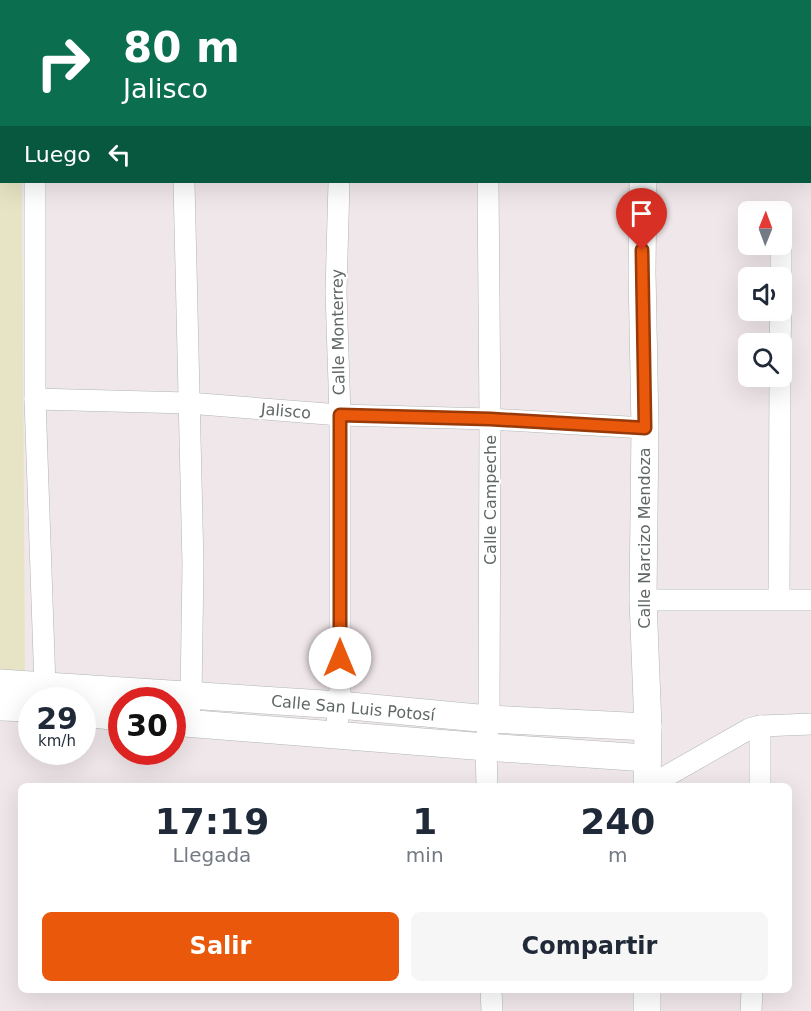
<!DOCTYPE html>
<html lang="es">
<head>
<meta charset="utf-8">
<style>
  body { margin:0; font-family:"DejaVu Sans",sans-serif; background:#f6f6f7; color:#1f2937; height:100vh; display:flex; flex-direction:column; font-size:22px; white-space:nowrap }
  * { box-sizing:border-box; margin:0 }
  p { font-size:20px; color:#747a83 }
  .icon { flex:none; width:33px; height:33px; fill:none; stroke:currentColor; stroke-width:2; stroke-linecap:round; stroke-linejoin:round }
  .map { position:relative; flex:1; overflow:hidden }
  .sheet { position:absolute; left:18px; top:783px; width:774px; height:210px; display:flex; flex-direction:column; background:#fff; border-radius:9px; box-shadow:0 6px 24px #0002 }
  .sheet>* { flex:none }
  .top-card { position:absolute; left:0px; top:0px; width:812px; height:183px; box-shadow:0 6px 24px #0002; background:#0b6e4f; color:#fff; overflow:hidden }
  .needle { width:39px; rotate:1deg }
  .controls { position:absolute; left:738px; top:201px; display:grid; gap:12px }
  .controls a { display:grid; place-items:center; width:54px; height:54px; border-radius:9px; background:#fff; box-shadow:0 6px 24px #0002; font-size:30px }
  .speed { position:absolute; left:18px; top:687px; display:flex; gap:12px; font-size:30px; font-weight:700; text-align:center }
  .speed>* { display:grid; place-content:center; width:78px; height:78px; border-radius:50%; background:#fff; box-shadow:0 6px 24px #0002; line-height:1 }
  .speed small { font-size:15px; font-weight:400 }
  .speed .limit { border:9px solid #d22; background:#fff; color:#111 }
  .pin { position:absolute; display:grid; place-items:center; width:51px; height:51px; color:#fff; margin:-62px -26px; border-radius:50% 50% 50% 0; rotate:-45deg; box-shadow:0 0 6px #0007 }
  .pin .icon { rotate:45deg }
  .me { position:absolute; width:66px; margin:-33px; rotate:0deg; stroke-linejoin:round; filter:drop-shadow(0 0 4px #0008) }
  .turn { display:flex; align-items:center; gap:21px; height:126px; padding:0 24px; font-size:27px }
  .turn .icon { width:78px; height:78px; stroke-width:2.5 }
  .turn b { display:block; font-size:42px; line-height:51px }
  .then { display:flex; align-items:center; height:57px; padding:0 24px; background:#0003; gap:12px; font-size:22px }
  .eta { display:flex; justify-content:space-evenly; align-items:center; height:102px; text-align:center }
  .eta b { font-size:36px; font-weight:700; line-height:42px }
  .button { display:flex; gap:12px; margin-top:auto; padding:12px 24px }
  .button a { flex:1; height:69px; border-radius:9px; background:#ea580c; color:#fff; font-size:24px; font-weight:700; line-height:69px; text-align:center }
  .button a+a { background:#f6f6f7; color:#1f2937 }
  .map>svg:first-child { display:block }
  .green { fill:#e7e4c5 }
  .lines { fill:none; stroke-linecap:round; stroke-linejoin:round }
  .minor-casing { stroke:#b0b6b4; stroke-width:22 }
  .tertiary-casing { stroke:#b0b6b4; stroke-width:28 }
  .minor { stroke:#fff; stroke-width:21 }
  .tertiary { stroke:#fff; stroke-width:27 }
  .route-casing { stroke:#983908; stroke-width:15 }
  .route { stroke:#ea580c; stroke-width:10 }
  .labels { text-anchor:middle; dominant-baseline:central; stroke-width:4.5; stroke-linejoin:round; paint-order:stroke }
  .street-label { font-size:16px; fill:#5f6763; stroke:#fff }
</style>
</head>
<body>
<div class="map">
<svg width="811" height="1011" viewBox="0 0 811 1011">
  <rect width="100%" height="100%" fill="#f0e7ea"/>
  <!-- green -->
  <polygon class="green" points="0,0 22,0 2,2 2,182 22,182 25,673 0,672"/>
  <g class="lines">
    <!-- minor casing -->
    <g class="minor-casing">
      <g id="minor">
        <polyline points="484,0 485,2"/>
        <polyline points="38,2 38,0"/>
        <polyline points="187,2 187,0"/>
        <polyline points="340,2 340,0"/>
        <polyline points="35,182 35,399 45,686 44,700"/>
        <polyline points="184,182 193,565 191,696 188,723"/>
        <polyline points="781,278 781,244"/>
        <polyline points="780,344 781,310"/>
        <polyline points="35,399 188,403 340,415 490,419 645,428"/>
        <polyline points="779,599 780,376"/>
        <polyline points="643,600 811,600"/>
        <polyline points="335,735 340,705 340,415 336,292 339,182"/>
        <polyline points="487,786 486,747 489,719 490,419 488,182"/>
        <polyline points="649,786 749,729 760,726 811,724"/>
        <polyline points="760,786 760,726"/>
        <polyline points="491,990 492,1011"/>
        <polyline points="751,1011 752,990"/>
      </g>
    </g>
    <!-- tertiary casing -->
    <g class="tertiary-casing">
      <g id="tertiary">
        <polyline points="640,0 640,2"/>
        <polyline points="643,182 642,272 645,428 643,600 648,727 647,786"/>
        <polyline points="0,683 340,705 489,719 648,727"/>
        <polyline points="0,707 32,708"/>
        <polyline points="82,713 122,717"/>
        <polyline points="172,722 486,747 646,758"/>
        <polyline points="647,990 647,1011"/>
      </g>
    </g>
    <!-- minor -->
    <use href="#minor" class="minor"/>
    <!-- tertiary -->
    <use href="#tertiary" class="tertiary"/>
  </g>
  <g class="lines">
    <!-- route casing -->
    <g class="route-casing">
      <polyline id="route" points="340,658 340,415 490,419 645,428 642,250"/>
    </g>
    <!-- route -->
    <use href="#route" class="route"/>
  </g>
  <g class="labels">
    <!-- street labels -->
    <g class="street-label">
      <text transform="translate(338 332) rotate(-91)">Calle Monterrey</text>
      <text transform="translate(286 411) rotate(5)">Jalisco</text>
      <text transform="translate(490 500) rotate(-90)">Calle Campeche</text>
      <text transform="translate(644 538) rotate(-90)">Calle Narcizo Mendoza</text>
      <text transform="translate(353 708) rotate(5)">Calle San Luis Potosí</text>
    </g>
  </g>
</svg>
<div class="controls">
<a><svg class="needle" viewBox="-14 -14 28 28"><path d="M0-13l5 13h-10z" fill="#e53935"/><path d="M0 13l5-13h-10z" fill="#747a83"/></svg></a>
<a><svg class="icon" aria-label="sound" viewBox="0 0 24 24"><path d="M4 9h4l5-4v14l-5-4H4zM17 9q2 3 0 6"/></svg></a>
<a><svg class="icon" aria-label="search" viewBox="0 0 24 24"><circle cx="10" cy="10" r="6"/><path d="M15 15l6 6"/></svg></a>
</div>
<div class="speed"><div>29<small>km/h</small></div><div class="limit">30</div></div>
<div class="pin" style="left:642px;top:250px;background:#d93025"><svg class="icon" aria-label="arrive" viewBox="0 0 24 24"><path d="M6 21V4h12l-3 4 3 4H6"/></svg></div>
<svg class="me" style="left:340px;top:658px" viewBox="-20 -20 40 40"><circle r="19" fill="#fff"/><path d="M0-13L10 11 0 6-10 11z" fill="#ea580c"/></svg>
<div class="top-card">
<div class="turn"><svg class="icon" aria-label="right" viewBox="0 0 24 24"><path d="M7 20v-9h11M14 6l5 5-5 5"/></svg><div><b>80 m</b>Jalisco</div></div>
<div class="then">Luego<svg class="icon" aria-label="left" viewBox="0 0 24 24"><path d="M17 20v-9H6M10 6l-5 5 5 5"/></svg></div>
</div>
<section class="sheet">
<div class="eta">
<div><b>17:19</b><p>Llegada</p></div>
<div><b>1</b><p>min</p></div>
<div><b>240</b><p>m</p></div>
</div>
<div class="button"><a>Salir</a><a>Compartir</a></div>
</section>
</div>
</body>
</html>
